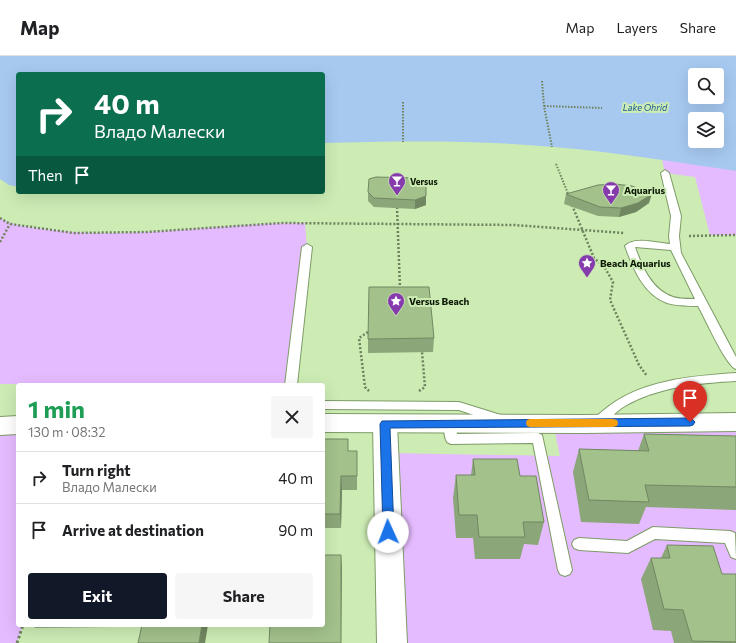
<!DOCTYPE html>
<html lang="en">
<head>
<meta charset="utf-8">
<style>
  body { margin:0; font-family:Commissioner,sans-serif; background:#f6f6f6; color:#202124; height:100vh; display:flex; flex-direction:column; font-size:15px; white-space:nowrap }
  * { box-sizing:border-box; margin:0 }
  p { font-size:13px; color:#757577 }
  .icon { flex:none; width:22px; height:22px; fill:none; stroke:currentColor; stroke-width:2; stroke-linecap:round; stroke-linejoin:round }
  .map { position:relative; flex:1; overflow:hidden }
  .sheet { position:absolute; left:16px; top:327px; width:309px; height:244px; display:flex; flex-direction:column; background:#fff; border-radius:4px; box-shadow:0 4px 16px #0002 }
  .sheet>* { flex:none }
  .banner { position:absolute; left:16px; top:16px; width:309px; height:122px; border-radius:4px; box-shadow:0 4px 16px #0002; background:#0b6e4f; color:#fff; overflow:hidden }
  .tools { position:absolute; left:688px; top:12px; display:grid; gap:8px }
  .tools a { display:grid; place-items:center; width:36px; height:36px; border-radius:4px; background:#fff; box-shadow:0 4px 16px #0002; font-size:20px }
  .pin { position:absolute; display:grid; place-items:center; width:34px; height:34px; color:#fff; margin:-41px -17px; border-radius:50% 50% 50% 0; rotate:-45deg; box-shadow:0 0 4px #0007 }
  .pin .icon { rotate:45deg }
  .me { position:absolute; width:44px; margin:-22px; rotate:358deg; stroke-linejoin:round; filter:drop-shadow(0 0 3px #0008) }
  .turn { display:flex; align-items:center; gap:14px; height:84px; padding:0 12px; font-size:18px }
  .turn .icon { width:52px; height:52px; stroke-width:2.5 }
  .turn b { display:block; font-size:28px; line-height:34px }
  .then { display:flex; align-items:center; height:38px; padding:0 12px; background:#0003; gap:8px; font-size:15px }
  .round { display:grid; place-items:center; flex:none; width:42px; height:42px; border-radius:4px; background:#f6f6f6 }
  .head { display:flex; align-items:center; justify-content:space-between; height:68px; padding:0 12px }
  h1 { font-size:24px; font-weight:700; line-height:30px; color:#1e9e55 }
  .primary-button { display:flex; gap:8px; margin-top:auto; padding:8px 12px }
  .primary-button a { flex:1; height:46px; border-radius:4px; background:#111827; color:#fff; font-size:16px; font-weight:700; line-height:46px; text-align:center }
  .primary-button a+a { background:#f6f6f6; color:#202124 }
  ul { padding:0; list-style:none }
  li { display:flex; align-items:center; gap:12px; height:52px; padding:0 12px; border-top:1px solid #e0e0e0 }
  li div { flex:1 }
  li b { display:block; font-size:15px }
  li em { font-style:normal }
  header { display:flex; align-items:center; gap:24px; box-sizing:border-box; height:56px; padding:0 20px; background:#fff; border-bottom:1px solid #e0e0e0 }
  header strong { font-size:19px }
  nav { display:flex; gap:22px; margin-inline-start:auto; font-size:14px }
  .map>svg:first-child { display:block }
  .green { fill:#e5bbff; fill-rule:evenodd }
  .water { fill:#a7c9f0; fill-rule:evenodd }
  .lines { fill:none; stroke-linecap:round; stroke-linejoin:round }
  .service-casing { stroke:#7d9b66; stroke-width:2 }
  .minor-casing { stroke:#7d9b66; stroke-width:2 }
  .secondary-casing { stroke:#7d9b66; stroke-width:2 }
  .path-far2 { stroke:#6d825c; stroke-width:2; stroke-dasharray:1.5 1.5; stroke-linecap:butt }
  .path-far1 { stroke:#6d825c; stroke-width:2.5; stroke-dasharray:2 2; stroke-linecap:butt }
  .path { stroke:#6d825c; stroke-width:3; stroke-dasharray:2.5 2.5; stroke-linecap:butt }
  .service { fill:#fff; fill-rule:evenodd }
  .minor { fill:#fff; fill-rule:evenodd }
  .secondary { fill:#fff; fill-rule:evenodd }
  .wall { fill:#8ba678 }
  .shaded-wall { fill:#718761 }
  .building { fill:#a2c18b; stroke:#718761 }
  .route { fill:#1a73e8; stroke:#114b97 }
  .slow { fill:#f59e0b }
  .labels { text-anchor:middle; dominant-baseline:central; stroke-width:4; stroke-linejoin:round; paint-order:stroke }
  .far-water-label { font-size:9px; font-style:italic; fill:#175693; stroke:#ccecb4 }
  .far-poi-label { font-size:9px; font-weight:bold; fill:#0d1804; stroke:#ccecb4; text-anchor:start }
  .poi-label { font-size:10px; font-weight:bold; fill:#0d1804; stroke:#ccecb4; text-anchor:start }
</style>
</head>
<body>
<header>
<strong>Map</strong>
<nav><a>Map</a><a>Layers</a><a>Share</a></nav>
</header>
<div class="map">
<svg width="736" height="587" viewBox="0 0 736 587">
  <rect width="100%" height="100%" fill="#ccecb4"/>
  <!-- green -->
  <g class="green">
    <path d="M736 0V179H710L695 121 665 117 662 103 632 11ZM695 19H717V41H695ZM695 63H717V85H695Z"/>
    <path d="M0 162C14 170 28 171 44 173 131 185 218 166 305 167L307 191 291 329 0 328Z"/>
    <polygon points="736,366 736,587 392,587 386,397 560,400 553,367"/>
    <polygon points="18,369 18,569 23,569 17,587 0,587 0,370"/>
  </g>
  <!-- water -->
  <path class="water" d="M0 0H736V115C675 106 614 96 553 91 477 84 399 85 323 87V18H18V131L9 129 0 123ZM695 19H717V41H695ZM695 63H717V85H695Z"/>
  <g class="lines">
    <!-- service casing -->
    <g class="service-casing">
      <g id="service">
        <path d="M665 114 669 117 681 160 679 180 681 197 736 301V313C726 310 705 262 698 250 688 250 677 250 667 247 643 238 633 212 625 190 634 180 658 187 670 188L669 180 671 160 661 117ZM635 191 671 194 695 243C688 243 679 243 673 241 652 234 642 211 635 191Z"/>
        <polygon points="307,188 312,191 297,329 285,329 302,191"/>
        <path d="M736 317V325C699 327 658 331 625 350 616 355 609 364 601 370L597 372 593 370 591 367C594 362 599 358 604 354 639 324 692 320 736 317Z"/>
        <polygon points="323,345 459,346 504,360 506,363 504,366 500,368 459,354 323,353"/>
        <path d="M450 363 454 365 457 378 538 377 542 379 572 514 570 518 565 520 560 518 558 514 533 387 451 388 447 386C444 381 443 370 446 365Z"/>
        <polygon points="653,471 730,475 735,477 736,503 731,501 725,487 655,483 628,497 579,494 574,492 572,488 574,484 579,482 627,485"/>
      </g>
    </g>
    <!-- minor casing -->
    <g class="minor-casing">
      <polygon id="minor" points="385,359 393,361 397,368 407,587 377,587 373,368 377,361"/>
    </g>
    <!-- secondary casing -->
    <g class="secondary-casing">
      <g id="secondary">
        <polygon points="736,357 736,375 584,377 323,376 323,358 584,359"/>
        <polygon points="18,360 18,378 0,379 0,361"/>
      </g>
    </g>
    <!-- path-far2 -->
    <g class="path-far2">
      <polyline points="542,25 544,50 552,91"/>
      <polyline points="403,46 403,86"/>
      <polyline points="544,50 602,52"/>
      <polyline points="556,108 569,140"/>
      <polyline points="572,148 573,150"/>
    </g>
    <!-- path-far1 -->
    <g class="path-far1">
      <polyline points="572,149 594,202 605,212 613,226 610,244 639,309 647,320"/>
      <polyline points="397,151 400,233"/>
      <polyline points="0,162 10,168 74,177 147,176 282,167 514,169 624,177"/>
      <polyline points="689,180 736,179"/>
      <polyline points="0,186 10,168"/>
      <polyline points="368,276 359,282 365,331 369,335"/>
      <polyline points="419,335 425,331 422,296"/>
    </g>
    <!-- path -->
    <polyline class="path" points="17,587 23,569"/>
    <!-- service -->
    <use href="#service" class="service"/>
    <!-- minor -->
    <use href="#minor" class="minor"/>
    <!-- secondary -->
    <use href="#secondary" class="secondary"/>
  </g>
  <!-- wall -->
  <g class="wall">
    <polygon points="376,121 426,149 415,153 374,151 368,145 368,136"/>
    <polygon points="566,138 649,147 636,156 619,161 598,160 564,148"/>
    <polygon points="434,282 433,296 368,297 368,283"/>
    <polygon points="644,378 736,380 736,454 646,451 639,468 581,466 573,416 579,393 638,395"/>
    <polygon points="323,383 348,395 357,395 357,434 342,434 341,472 323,472"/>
    <polygon points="473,403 520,420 544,466 538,489 524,488 520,503 475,503 473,482 456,482 453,442 456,419 471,419"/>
    <polygon points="667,489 722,518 736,518 736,587 674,587 671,575 653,574 641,523 651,502 661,502"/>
    <polygon points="33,569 111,569 111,571 35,572"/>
  </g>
  <!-- shaded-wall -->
  <g class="shaded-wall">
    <polygon points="652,138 649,147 636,156 619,161 621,152"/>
    <polygon points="426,140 426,149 415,153 415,144"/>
    <polygon points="341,420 342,434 341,472 340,458"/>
    <polygon points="341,499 342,512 341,587"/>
    <polygon points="202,569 208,569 205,587 199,587"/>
  </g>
  <!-- building -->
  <g class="building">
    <polygon points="376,121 416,122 426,126 426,140 415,144 374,142 368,136 369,123"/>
    <polygon points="615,128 632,130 652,138 638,147 621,152 600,151 566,138 598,129"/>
    <polygon points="369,231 429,231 434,282 368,283"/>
    <polygon points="644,378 736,380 736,431 645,429 649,446 589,444 579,393 649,395"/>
    <polygon points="323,383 348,383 348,395 357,395 357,420 341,420 340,458 323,458"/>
    <polygon points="473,403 517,403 520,420 536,420 544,466 523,466 525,481 479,481 477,459 459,459 456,419 475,419"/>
    <polygon points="667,489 713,490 722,518 736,518 736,586 692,585 683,554 664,553 651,502 670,502"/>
    <polygon points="323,499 341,499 341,587 269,587 270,569 323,569"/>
    <polygon points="142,569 202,569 199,587 138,587"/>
  </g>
  <!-- route -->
  <polygon class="route" points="690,362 693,364 695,366 693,369 690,370 390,372 394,476 392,480 388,481 385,480 383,476 380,368 382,365"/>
  <!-- slow -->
  <polygon class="slow" points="530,363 613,363 617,364 618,367 617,370 613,371 530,371 527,370 526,367 527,364"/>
  <!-- icons -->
  <defs>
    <g id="bar-pin" transform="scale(0.9)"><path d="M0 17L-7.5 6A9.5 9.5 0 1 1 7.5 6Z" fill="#863bad" stroke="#ccecb4"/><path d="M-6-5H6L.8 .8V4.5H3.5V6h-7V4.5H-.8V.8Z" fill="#fff"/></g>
    <g id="sight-pin" transform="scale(0.9)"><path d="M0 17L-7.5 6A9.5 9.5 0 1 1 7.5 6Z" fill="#863bad" stroke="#ccecb4"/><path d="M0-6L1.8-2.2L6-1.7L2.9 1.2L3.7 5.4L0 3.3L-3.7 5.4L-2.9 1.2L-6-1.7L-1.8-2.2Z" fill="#fff"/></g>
  </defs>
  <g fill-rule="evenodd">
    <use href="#bar-pin" x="397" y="125"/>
    <use href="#bar-pin" x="611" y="134"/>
    <use href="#sight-pin" x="587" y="207"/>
    <use href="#sight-pin" x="396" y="245"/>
  </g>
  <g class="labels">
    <!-- far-water labels -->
    <g class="far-water-label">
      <text x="645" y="51">Lake Ohrid</text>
    </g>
    <!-- far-poi labels -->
    <g class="far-poi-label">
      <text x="410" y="125">Versus</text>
    </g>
    <!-- poi labels -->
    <g class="poi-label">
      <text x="624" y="134">Aquarius</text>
      <text x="600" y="207">Beach Aquarius</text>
      <text x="409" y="245">Versus Beach</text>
    </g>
  </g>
</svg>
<div class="tools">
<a><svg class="icon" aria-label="search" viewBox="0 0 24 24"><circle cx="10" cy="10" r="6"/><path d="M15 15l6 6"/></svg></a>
<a><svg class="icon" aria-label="layers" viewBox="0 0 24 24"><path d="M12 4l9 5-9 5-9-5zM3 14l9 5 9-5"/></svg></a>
</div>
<div class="pin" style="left:690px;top:366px;background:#d93025"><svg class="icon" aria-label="arrive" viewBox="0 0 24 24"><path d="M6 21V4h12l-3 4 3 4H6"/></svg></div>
<svg class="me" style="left:388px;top:476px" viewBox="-20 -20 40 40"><circle r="19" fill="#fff"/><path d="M0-13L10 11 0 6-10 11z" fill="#1a73e8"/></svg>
<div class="banner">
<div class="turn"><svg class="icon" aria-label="right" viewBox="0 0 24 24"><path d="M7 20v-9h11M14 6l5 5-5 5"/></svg><div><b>40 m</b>Владо Малески</div></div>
<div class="then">Then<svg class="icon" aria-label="arrive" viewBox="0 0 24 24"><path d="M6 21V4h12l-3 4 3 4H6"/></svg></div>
</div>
<section class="sheet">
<div class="head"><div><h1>1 min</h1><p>130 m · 08:32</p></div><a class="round"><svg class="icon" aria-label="close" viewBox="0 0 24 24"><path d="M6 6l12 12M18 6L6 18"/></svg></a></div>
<ul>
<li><svg class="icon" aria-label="right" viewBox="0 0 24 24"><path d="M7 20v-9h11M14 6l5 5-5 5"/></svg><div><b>Turn right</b><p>Владо Малески</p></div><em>40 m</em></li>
<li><svg class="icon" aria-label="arrive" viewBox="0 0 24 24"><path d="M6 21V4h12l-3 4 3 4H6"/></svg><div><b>Arrive at destination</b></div><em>90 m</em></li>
</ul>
<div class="primary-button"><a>Exit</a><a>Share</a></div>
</section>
</div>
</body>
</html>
